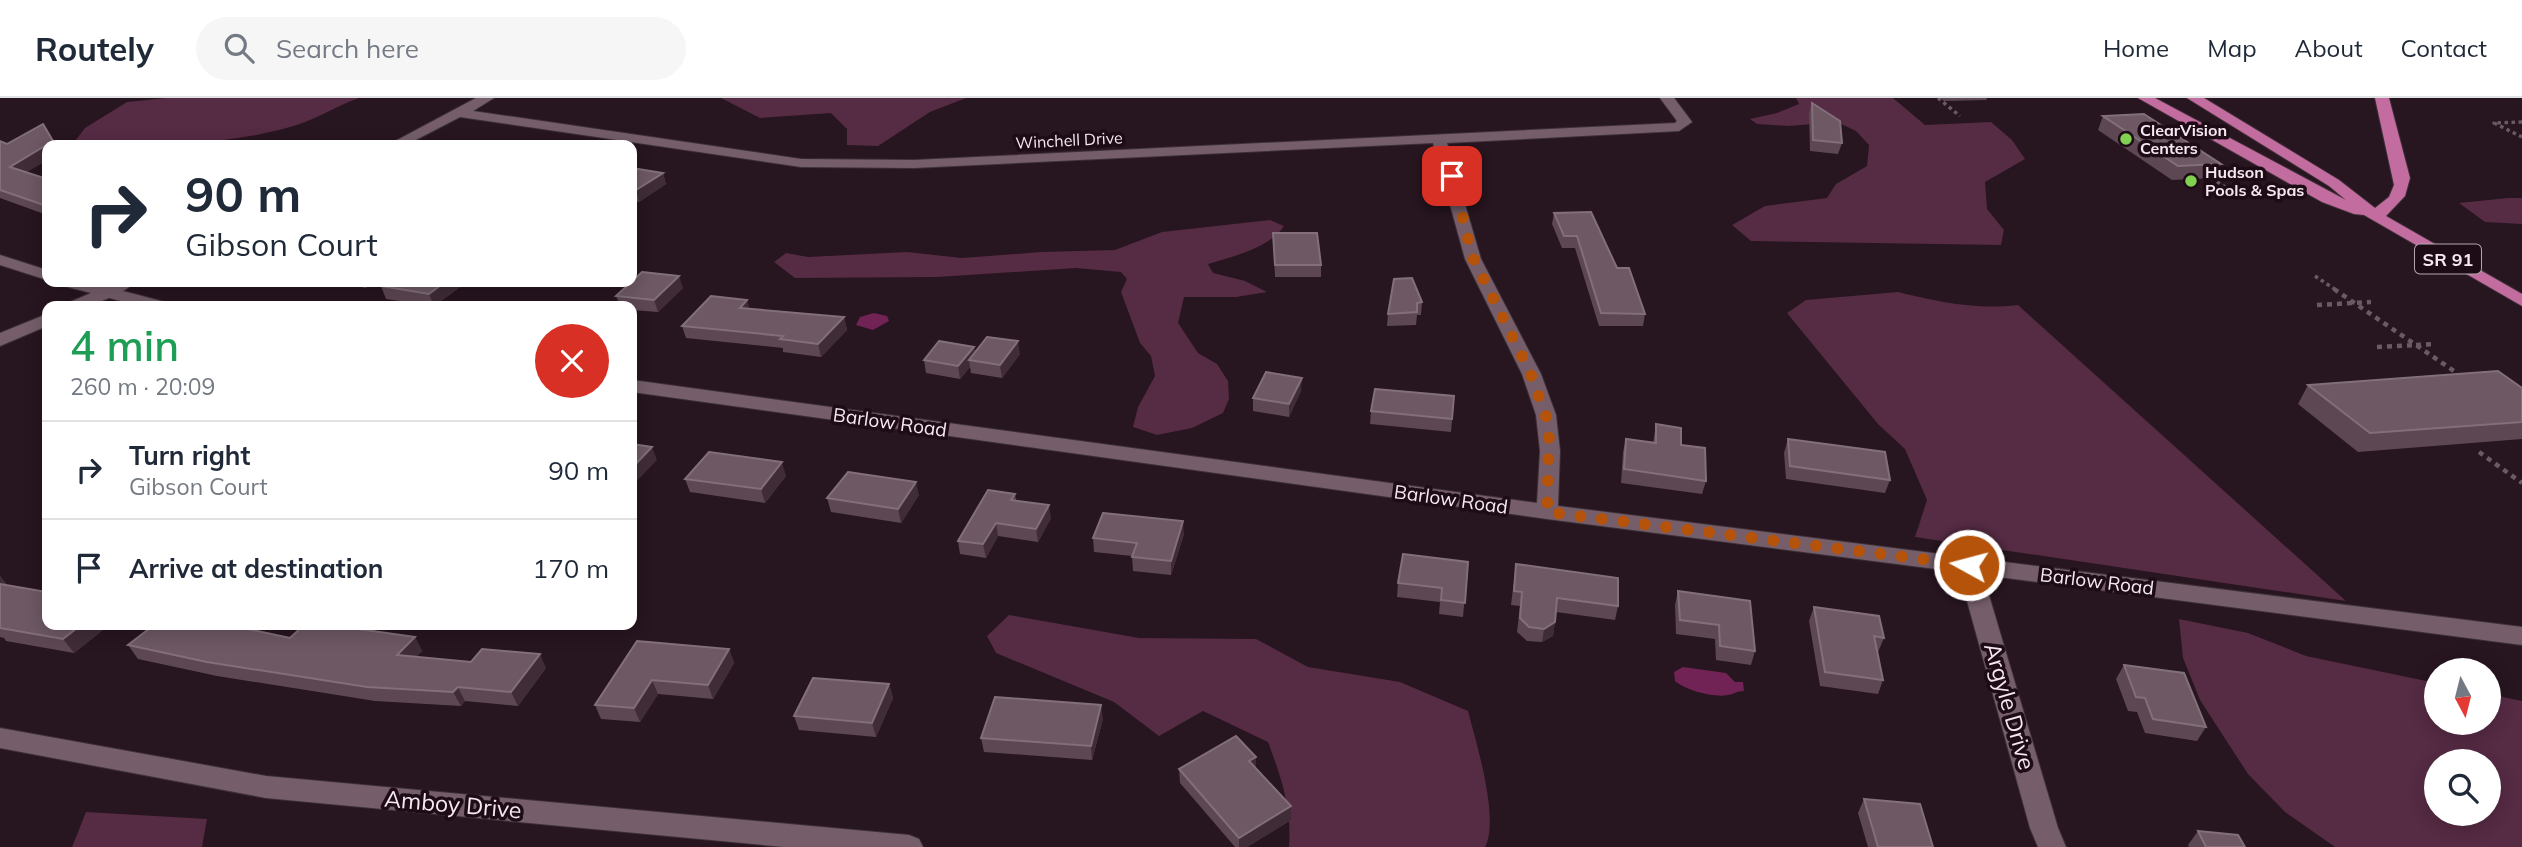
<!DOCTYPE html>
<html lang="en">
<head>
<meta charset="utf-8">
<style>
  body { margin:0; font-family:Mulish,sans-serif; background:#f6f6f7; color:#1f2937; height:100vh; display:flex; flex-direction:column; font-size:26px; white-space:nowrap }
  * { box-sizing:border-box; margin:0 }
  p { font-size:23px; color:#747a83 }
  .icon { flex:none; width:38px; height:38px; fill:none; stroke:currentColor; stroke-width:2; stroke-linecap:round; stroke-linejoin:round }
  .map { position:relative; flex:1; overflow:hidden }
  .drawer { position:absolute; left:42px; top:203px; width:595px; height:329px; display:flex; flex-direction:column; background:#fff; border-radius:14px; box-shadow:0 4px 18px #0003 }
  .drawer>* { flex:none }
  .top-card { position:absolute; left:42px; top:42px; width:595px; height:147px; border-radius:14px; box-shadow:0 4px 18px #0003; background:#fff; color:#1f2937; overflow:hidden }
  .needle { width:46px; rotate:173deg }
  .tools { position:absolute; left:2424px; top:560px; display:grid; gap:14px }
  .tools a { display:grid; place-items:center; width:77px; height:77px; border-radius:50%; background:#fff; box-shadow:0 4px 18px #0003; font-size:35px }
  .pin { position:absolute; display:grid; place-items:center; width:60px; height:60px; color:#fff; margin:-30px; border-radius:14px; box-shadow:0 4px 10px #0006 }
  .me { position:absolute; width:77px; margin:-38px; rotate:277deg; stroke-linejoin:round; filter:drop-shadow(0 0 5px #0008) }
  .turn { display:flex; align-items:center; gap:24px; height:147px; padding:0 28px; font-size:32px }
  .turn .icon { width:91px; height:91px; stroke-width:2.5 }
  .turn b { display:block; font-size:49px; line-height:60px }
  .round { display:grid; place-items:center; flex:none; width:74px; height:74px; border-radius:37px; background:#f6f6f7 }
  .headline { display:flex; align-items:center; justify-content:space-between; height:119px; padding:0 28px }
  h1 { font-size:42px; font-weight:600; line-height:52px; color:#1e9e55 }
  ul { padding:0; list-style:none }
  li { display:flex; align-items:center; gap:21px; height:98px; padding:0 28px; border-top:2px solid #e0e1e3 }
  li div { flex:1 }
  li b { display:block; font-size:26px }
  li em { font-style:normal }
  header { display:flex; align-items:center; gap:42px; box-sizing:border-box; height:98px; padding:0 35px; background:#fff; border-bottom:2px solid #e0e1e3 }
  header strong { font-size:33px }
  nav { display:flex; gap:38px; margin-inline-start:auto; font-size:24px }
  .search { width:490px; height:63px; background:#f6f6f7; display:flex; align-items:center; gap:18px; box-sizing:border-box; padding:0 24px; border-radius:38px; color:#747a83; font-size:26px }
  .map>svg:first-child { display:block }
  .green { fill:#562b44; fill-rule:evenodd }
  .water { fill:#702354 }
  .lines { fill:none; stroke-linecap:round; stroke-linejoin:round }
  .minor-casing { stroke:#3d3037; stroke-width:2 }
  .major-casing { stroke:#3d3037; stroke-width:2 }
  .path-far1 { stroke:#6a5a63; stroke-width:3.5; stroke-dasharray:3.5 3.5; stroke-linecap:butt }
  .path { stroke:#6a5a63; stroke-width:4.5; stroke-dasharray:5 5; stroke-linecap:butt }
  .minor { fill:#755e6a; fill-rule:evenodd }
  .major { fill:#c26c9f; fill-rule:evenodd }
  .wall { fill:#5d4753 }
  .shaded-wall { fill:#402c37 }
  .building { fill:#6d5864; stroke:#826f79; stroke-width:2 }
  .route { stroke:#b45309; stroke-width:12; stroke-dasharray:0 21.6 }
  .poi-dot { fill:#81d051; stroke:#1d0c16; stroke-width:2.5 }
  .labels { text-anchor:middle; dominant-baseline:central; stroke-width:7; stroke-linejoin:round; paint-order:stroke }
  .far-poi-label { font-size:16px; font-weight:bold; fill:#f6e8ef; stroke:#1d0c16; text-anchor:start }
  .far-street-label { font-size:16px; fill:#f6e8ef; stroke:#1d0c16 }
  .shield { fill:#1d0c16; stroke:#b5a6ae; stroke-width:2 }
  .shield-label { font-size:18px; font-weight:bold; fill:#f6e8ef }
  .street-label { font-size:19px; fill:#f6e8ef; stroke:#1d0c16 }
  .near-street-label { font-size:23px; fill:#f6e8ef; stroke:#1d0c16 }
</style>
</head>
<body>
<header>
<strong>Routely</strong>
<div class="search"><svg class="icon" aria-label="search" viewBox="0 0 24 24"><circle cx="10" cy="10" r="6"/><path d="M15 15l6 6"/></svg>Search here</div>
<nav><a>Home</a><a>Map</a><a>About</a><a>Contact</a></nav>
</header>
<div class="map">
<svg width="2522" height="749" viewBox="0 0 2522 749">
  <rect width="100%" height="100%" fill="#27151f"/>
  <!-- green -->
  <g class="green">
    <path d="M167 0H359C336 8 314 23 290 29 220 49 144 47 72 47L85 30 127 4Z"/>
    <polygon points="721,0 966,0 930,14 878,48 847,47 847,31 831,15 760,20"/>
    <polygon points="1796,0 1893,0 1925,27 1991,24 2012,42 2025,61 1985,84 1987,111 2004,132 2001,147 1751,143 1732,127 1765,108 1827,100 1836,86 1867,68 1869,47 1856,33 1837,24 1789,28 1757,26 1750,21 1777,15 1799,6"/>
    <polygon points="2508,100 2522,100 2522,126 2485,124 2459,105"/>
    <path d="M1270 122 1284 128C1268 151 1234 158 1208 166L1213 175 1245 183 1267 194 1236 199H1184L1178 225 1198 255 1217 266 1228 283 1229 301 1223 315 1192 330 1157 337 1133 329 1138 309 1155 278 1151 258 1140 245 1121 194 1127 181 1121 174 1076 170 937 179 795 180 774 164 786 155 808 159 907 154 962 160 1041 154 1115 152 1162 134Z"/>
    <path d="M1898 194C1939 204 1976 212 2018 207L2346 503 1915 439 1927 402 1905 351 1878 326 1787 215 1806 202Z"/>
    <path d="M1009 517 1139 540 1256 541 1308 569 1400 584 1468 613C1476 644 1500 721 1485 749H1289C1292 710 1281 679 1268 644L1203 613 1159 638 1114 604 996 555 987 538Z"/>
    <path d="M2179 521 2248 535 2306 558 2436 585V625H2488L2489 596 2522 603V749H2335L2285 714 2248 676 2200 602 2183 560ZM2436 663H2488V716H2436Z"/>
    <polygon points="86,714 207,721 202,749 72,749"/>
  </g>
  <!-- water -->
  <g class="water">
    <polygon points="874,215 887,218 889,223 873,232 856,227 860,219"/>
    <path d="M1683 569 1726 575 1735 584H1743L1744 593C1736 593 1735 596 1728 597 1714 600 1685 592 1675 583L1674 574Z"/>
  </g>
  <g class="lines">
    <!-- minor casing -->
    <g class="minor-casing">
      <g id="minor">
        <polygon points="476,0 494,0 473,13 801,61 914,62 1675,25 1677,23 1660,0 1674,0 1692,24 1679,33 1447,45 1481,161 1541,276 1556,317 1560,353 1558,408 2522,529 2522,547 1983,477 2058,730 2066,749 2038,749 2030,730 1959,474 1547,421 632,294 632,282 1537,405 1540,353 1536,317 1522,276 1465,161 1433,45 914,70 801,69 460,19 406,47 388,47"/>
        <polygon points="0,157 47,172 47,182 0,167"/>
        <path d="M61 184C76 183 89 186 103 187 109 188 127 184 137 184L123 193 165 204 168 208H140L109 200 90 208H67L70 204 91 195 64 188Z"/>
        <polygon points="47,216 47,228 0,248 0,235"/>
        <polygon points="0,630 266,678 909,737 919,741 923,749 784,749 266,700 0,650"/>
      </g>
    </g>
    <!-- major casing -->
    <g class="major-casing">
      <polygon id="major" points="2138,0 2155,0 2346,102 2329,88 2187,0 2204,0 2339,82 2375,110 2389,99 2394,87 2375,0 2389,0 2410,80 2405,98 2386,118 2522,196 2522,208 2364,117 2354,116 2322,104"/>
    </g>
    <!-- path-far1 -->
    <g class="path-far1">
      <polyline points="1938,0 1960,18"/>
      <polyline points="2522,24 2494,25 2522,39"/>
      <polyline points="2211,80 2236,96"/>
      <polyline points="2315,178 2336,192"/>
    </g>
    <!-- path -->
    <g class="path">
      <polyline points="2334,191 2454,273"/>
      <polyline points="2317,207 2371,204"/>
      <polyline points="2416,247 2435,246"/>
      <polyline points="2377,249 2415,247"/>
      <polyline points="2479,354 2522,385"/>
    </g>
    <!-- minor -->
    <use href="#minor" class="minor"/>
    <!-- major -->
    <use href="#major" class="major"/>
  </g>
  <!-- wall -->
  <g class="wall">
    <polygon points="1940,0 1987,0 1986,2 1944,3"/>
    <polygon points="1812,5 1842,45 1838,56 1810,53 1809,15"/>
    <polygon points="2103,18 2221,66 2214,80 2172,82 2098,32"/>
    <polygon points="0,43 7,46 47,47 47,62 26,74 47,81 47,117 0,100"/>
    <polygon points="632,70 663,75 666,86 639,104 632,102"/>
    <polygon points="1554,115 1617,170 1645,216 1643,228 1599,228 1575,150 1562,150 1552,126"/>
    <polygon points="1273,135 1321,167 1321,179 1275,179"/>
    <polygon points="1394,181 1422,204 1421,217 1417,217 1416,227 1387,228 1388,216"/>
    <polygon points="334,184 375,184 366,190"/>
    <polygon points="381,188 460,189 434,208 386,201"/>
    <polygon points="683,190 658,214 632,212 632,208 620,208 616,198"/>
    <polygon points="750,211 844,219 847,232 821,259 783,254 783,250 686,240 682,228"/>
    <polygon points="974,249 975,254 1020,256 1002,280 971,275 970,269 960,281 926,275 924,262"/>
    <polygon points="2308,287 2522,290 2522,341 2358,354 2298,306"/>
    <polygon points="1301,293 1289,319 1253,313 1253,300"/>
    <polygon points="1454,298 1451,334 1370,326 1371,313"/>
    <polygon points="1656,326 1681,347 1706,383 1702,396 1621,385 1623,354 1626,341 1653,345"/>
    <polygon points="1788,341 1890,382 1885,395 1786,381 1784,355"/>
    <polygon points="786,378 765,405 690,394 685,381"/>
    <polygon points="1015,396 1016,402 1051,420 1038,444 998,438 986,460 960,456 958,443"/>
    <polygon points="919,397 901,425 831,414 827,400"/>
    <polygon points="1184,436 1171,477 1133,473 1132,458 1094,454 1093,440"/>
    <polygon points="1468,464 1463,519 1439,516 1440,504 1397,499 1398,485"/>
    <polygon points="1516,466 1618,508 1615,522 1556,514 1553,538 1542,544 1527,543 1517,534 1520,508 1511,507"/>
    <polygon points="0,478 7,487 47,527 109,527 74,555 6,543 4,540 0,539"/>
    <polygon points="1678,493 1755,553 1751,567 1716,562 1715,541 1676,536 1675,507"/>
    <polygon points="1814,509 1884,540 1878,554 1877,553 1883,582 1878,596 1820,588 1809,523"/>
    <polygon points="415,539 422,553 416,559 546,570 518,608 465,603 461,608 375,603 217,578 138,561 128,547 290,540"/>
    <polygon points="637,543 729,551 734,565 713,601 658,596 640,624 601,621 595,607"/>
    <polygon points="2124,567 2206,629 2197,643 2145,635 2137,614 2128,613 2116,581"/>
    <polygon points="889,586 893,600 876,639 799,632 794,618"/>
    <polygon points="1103,621 1092,662 984,654 981,640"/>
    <polygon points="1179,671 1256,671 1291,722 1247,749 1235,749 1180,685"/>
    <polygon points="1864,701 1933,749 1868,749 1858,715"/>
    <polygon points="2198,733 2245,749 2189,749 2188,747"/>
  </g>
  <!-- shaded-wall -->
  <g class="shaded-wall">
    <polygon points="53,43 56,47 47,47 47,62 17,80 10,69"/>
    <polygon points="663,75 666,86 639,104 636,92"/>
    <polygon points="679,178 683,190 658,214 654,202"/>
    <polygon points="363,184 375,184 366,190"/>
    <polygon points="445,184 457,184 460,189 434,208 429,196"/>
    <polygon points="747,202 751,215 740,210"/>
    <polygon points="844,219 847,232 821,259 818,246"/>
    <polygon points="1018,243 1020,256 1002,280 1000,267"/>
    <polygon points="974,249 976,261 969,262 970,269 960,281 958,268"/>
    <polygon points="1302,280 1301,293 1289,319 1289,306"/>
    <polygon points="652,349 657,362 634,386 632,381 632,370"/>
    <polygon points="782,364 786,378 765,405 761,391"/>
    <polygon points="916,384 919,397 901,425 898,411"/>
    <polygon points="1049,407 1051,420 1038,444 1036,431"/>
    <polygon points="1183,423 1184,436 1171,477 1171,463"/>
    <polygon points="996,425 998,438 986,460 983,446"/>
    <polygon points="0,478 10,492 0,496"/>
    <polygon points="1555,524 1553,538 1542,544 1544,531"/>
    <polygon points="81,527 109,527 74,555 63,541"/>
    <polygon points="415,539 422,553 405,571 397,557"/>
    <polygon points="729,551 734,565 713,601 708,587"/>
    <polygon points="540,556 546,570 518,608 511,594"/>
    <polygon points="652,582 658,596 640,624 634,610"/>
    <polygon points="889,586 893,600 876,639 872,625"/>
    <polygon points="458,589 465,603 461,608 453,594"/>
    <polygon points="1101,607 1103,621 1092,662 1091,648"/>
    <polygon points="1256,659 1256,674 1249,663"/>
    <polygon points="1291,708 1291,722 1247,749 1239,749 1239,740"/>
  </g>
  <!-- building -->
  <g class="building">
    <polygon points="1812,5 1840,23 1842,45 1813,42"/>
    <polygon points="2144,16 2221,66 2178,68 2103,18"/>
    <polygon points="43,26 53,43 10,69 47,81 47,108 0,92 0,43 7,46"/>
    <polygon points="632,70 663,75 636,92 632,92"/>
    <polygon points="1591,114 1617,170 1629,170 1645,216 1601,215 1577,138 1564,138 1554,115"/>
    <polygon points="1273,135 1317,135 1321,167 1275,167"/>
    <polygon points="642,174 679,178 654,202 616,198"/>
    <polygon points="1412,180 1422,204 1417,205 1417,214 1388,216 1394,181"/>
    <polygon points="388,184 445,184 429,196 381,188"/>
    <polygon points="711,198 747,202 740,210 844,219 818,246 780,241 783,238 682,228"/>
    <polygon points="987,239 1018,243 1000,267 969,262"/>
    <polygon points="939,243 974,249 958,268 924,262"/>
    <polygon points="2498,273 2522,290 2522,324 2370,335 2308,287"/>
    <polygon points="1266,274 1302,280 1289,306 1253,300"/>
    <polygon points="1375,291 1454,298 1452,321 1371,313"/>
    <polygon points="1656,326 1681,330 1681,347 1705,350 1706,383 1624,371 1626,341 1656,345"/>
    <polygon points="1788,341 1885,354 1890,382 1790,368"/>
    <polygon points="632,346 652,349 632,370"/>
    <polygon points="709,354 782,364 761,391 685,381"/>
    <polygon points="848,374 916,384 898,411 827,400"/>
    <polygon points="988,392 1015,396 1011,402 1049,407 1036,431 996,425 983,446 958,443"/>
    <polygon points="1103,415 1183,423 1171,463 1132,459 1137,445 1093,440"/>
    <polygon points="1403,456 1468,464 1465,505 1441,502 1442,490 1398,485"/>
    <polygon points="1516,466 1618,480 1618,508 1557,500 1555,524 1544,531 1529,529 1520,520 1522,494 1514,493"/>
    <polygon points="0,486 47,494 47,527 81,527 63,541 0,530"/>
    <polygon points="1678,493 1750,503 1755,553 1720,548 1719,527 1680,522"/>
    <polygon points="1814,509 1879,518 1884,540 1874,538 1883,582 1825,574"/>
    <polygon points="154,527 229,527 290,540 304,527 330,527 415,539 397,557 471,564 482,551 540,556 511,594 458,589 453,594 367,589 207,564 128,547"/>
    <polygon points="637,543 729,551 708,587 652,582 634,610 595,607"/>
    <polygon points="2124,567 2184,575 2206,629 2153,621 2145,600 2136,599"/>
    <polygon points="813,580 889,586 872,625 794,618"/>
    <polygon points="995,599 1101,607 1091,648 981,640"/>
    <polygon points="1236,638 1256,659 1249,663 1291,708 1239,740 1179,671"/>
    <polygon points="1864,701 1920,706 1933,749 1878,749"/>
    <polygon points="2198,733 2238,737 2245,749 2206,749"/>
  </g>
  <g class="lines">
    <!-- route -->
    <polyline class="route" points="1452,78 1473,160 1529,272 1546,318 1549,336 1547,414 1969,467"/>
  </g>
  <!-- markers -->
  <g class="poi-dot">
    <circle cx="2126" cy="41" r="7"/>
    <circle cx="2191" cy="83" r="7"/>
  </g>
  <g class="labels">
    <!-- far-poi labels -->
    <g class="far-poi-label">
      <text x="2140" y="32">ClearVision<tspan x="2140" dy="18">Centers</tspan></text>
      <text x="2205" y="74">Hudson<tspan x="2205" dy="18">Pools &amp; Spas</tspan></text>
    </g>
    <!-- far-street labels -->
    <g class="far-street-label">
      <text transform="translate(1069 42) rotate(-3)">Winchell Drive</text>
    </g>
    <!-- shield labels -->
    <rect class="shield" x="2415" y="146.5" width="66" height="29" rx="5"/>
    <g class="shield-label">
      <text x="2448" y="161">SR 91</text>
    </g>
    <!-- street labels -->
    <g class="street-label">
      <text transform="translate(890 324) rotate(8)">Barlow Road</text>
      <text transform="translate(1451 401) rotate(8)">Barlow Road</text>
      <text transform="translate(2097 483) rotate(7)">Barlow Road</text>
    </g>
    <!-- near-street labels -->
    <g class="near-street-label">
      <text transform="translate(2010 608) rotate(74)">Argyle Drive</text>
      <text transform="translate(453 706) rotate(5)">Amboy Drive</text>
    </g>
  </g>
</svg>
<div class="tools">
<a><svg class="needle" viewBox="-14 -14 28 28"><path d="M0-13l5 13h-10z" fill="#e53935"/><path d="M0 13l5-13h-10z" fill="#747a83"/></svg></a>
<a><svg class="icon" aria-label="search" viewBox="0 0 24 24"><circle cx="10" cy="10" r="6"/><path d="M15 15l6 6"/></svg></a>
</div>
<div class="pin" style="left:1452px;top:78px;background:#d93025"><svg class="icon" aria-label="arrive" viewBox="0 0 24 24"><path d="M6 21V4h12l-3 4 3 4H6"/></svg></div>
<svg class="me" style="left:1969px;top:467px" viewBox="-20 -20 40 40"><circle r="17" fill="#b45309" stroke="#fff" stroke-width="3"/><path d="M0-11L8 9 0 5-8 9z" fill="#fff"/></svg>
<div class="top-card">
<div class="turn"><svg class="icon" aria-label="right" viewBox="0 0 24 24"><path d="M7 20v-9h11M14 6l5 5-5 5"/></svg><div><b>90 m</b>Gibson Court</div></div>
</div>
<section class="drawer">
<div class="headline"><div><h1>4 min</h1><p>260 m · 20:09</p></div><a class="round" style="background:#d93025;color:#fff"><svg class="icon" aria-label="close" viewBox="0 0 24 24"><path d="M6 6l12 12M18 6L6 18"/></svg></a></div>
<ul>
<li><svg class="icon" aria-label="right" viewBox="0 0 24 24"><path d="M7 20v-9h11M14 6l5 5-5 5"/></svg><div><b>Turn right</b><p>Gibson Court</p></div><em>90 m</em></li>
<li><svg class="icon" aria-label="arrive" viewBox="0 0 24 24"><path d="M6 21V4h12l-3 4 3 4H6"/></svg><div><b>Arrive at destination</b></div><em>170 m</em></li>
</ul>
</section>
</div>
</body>
</html>
